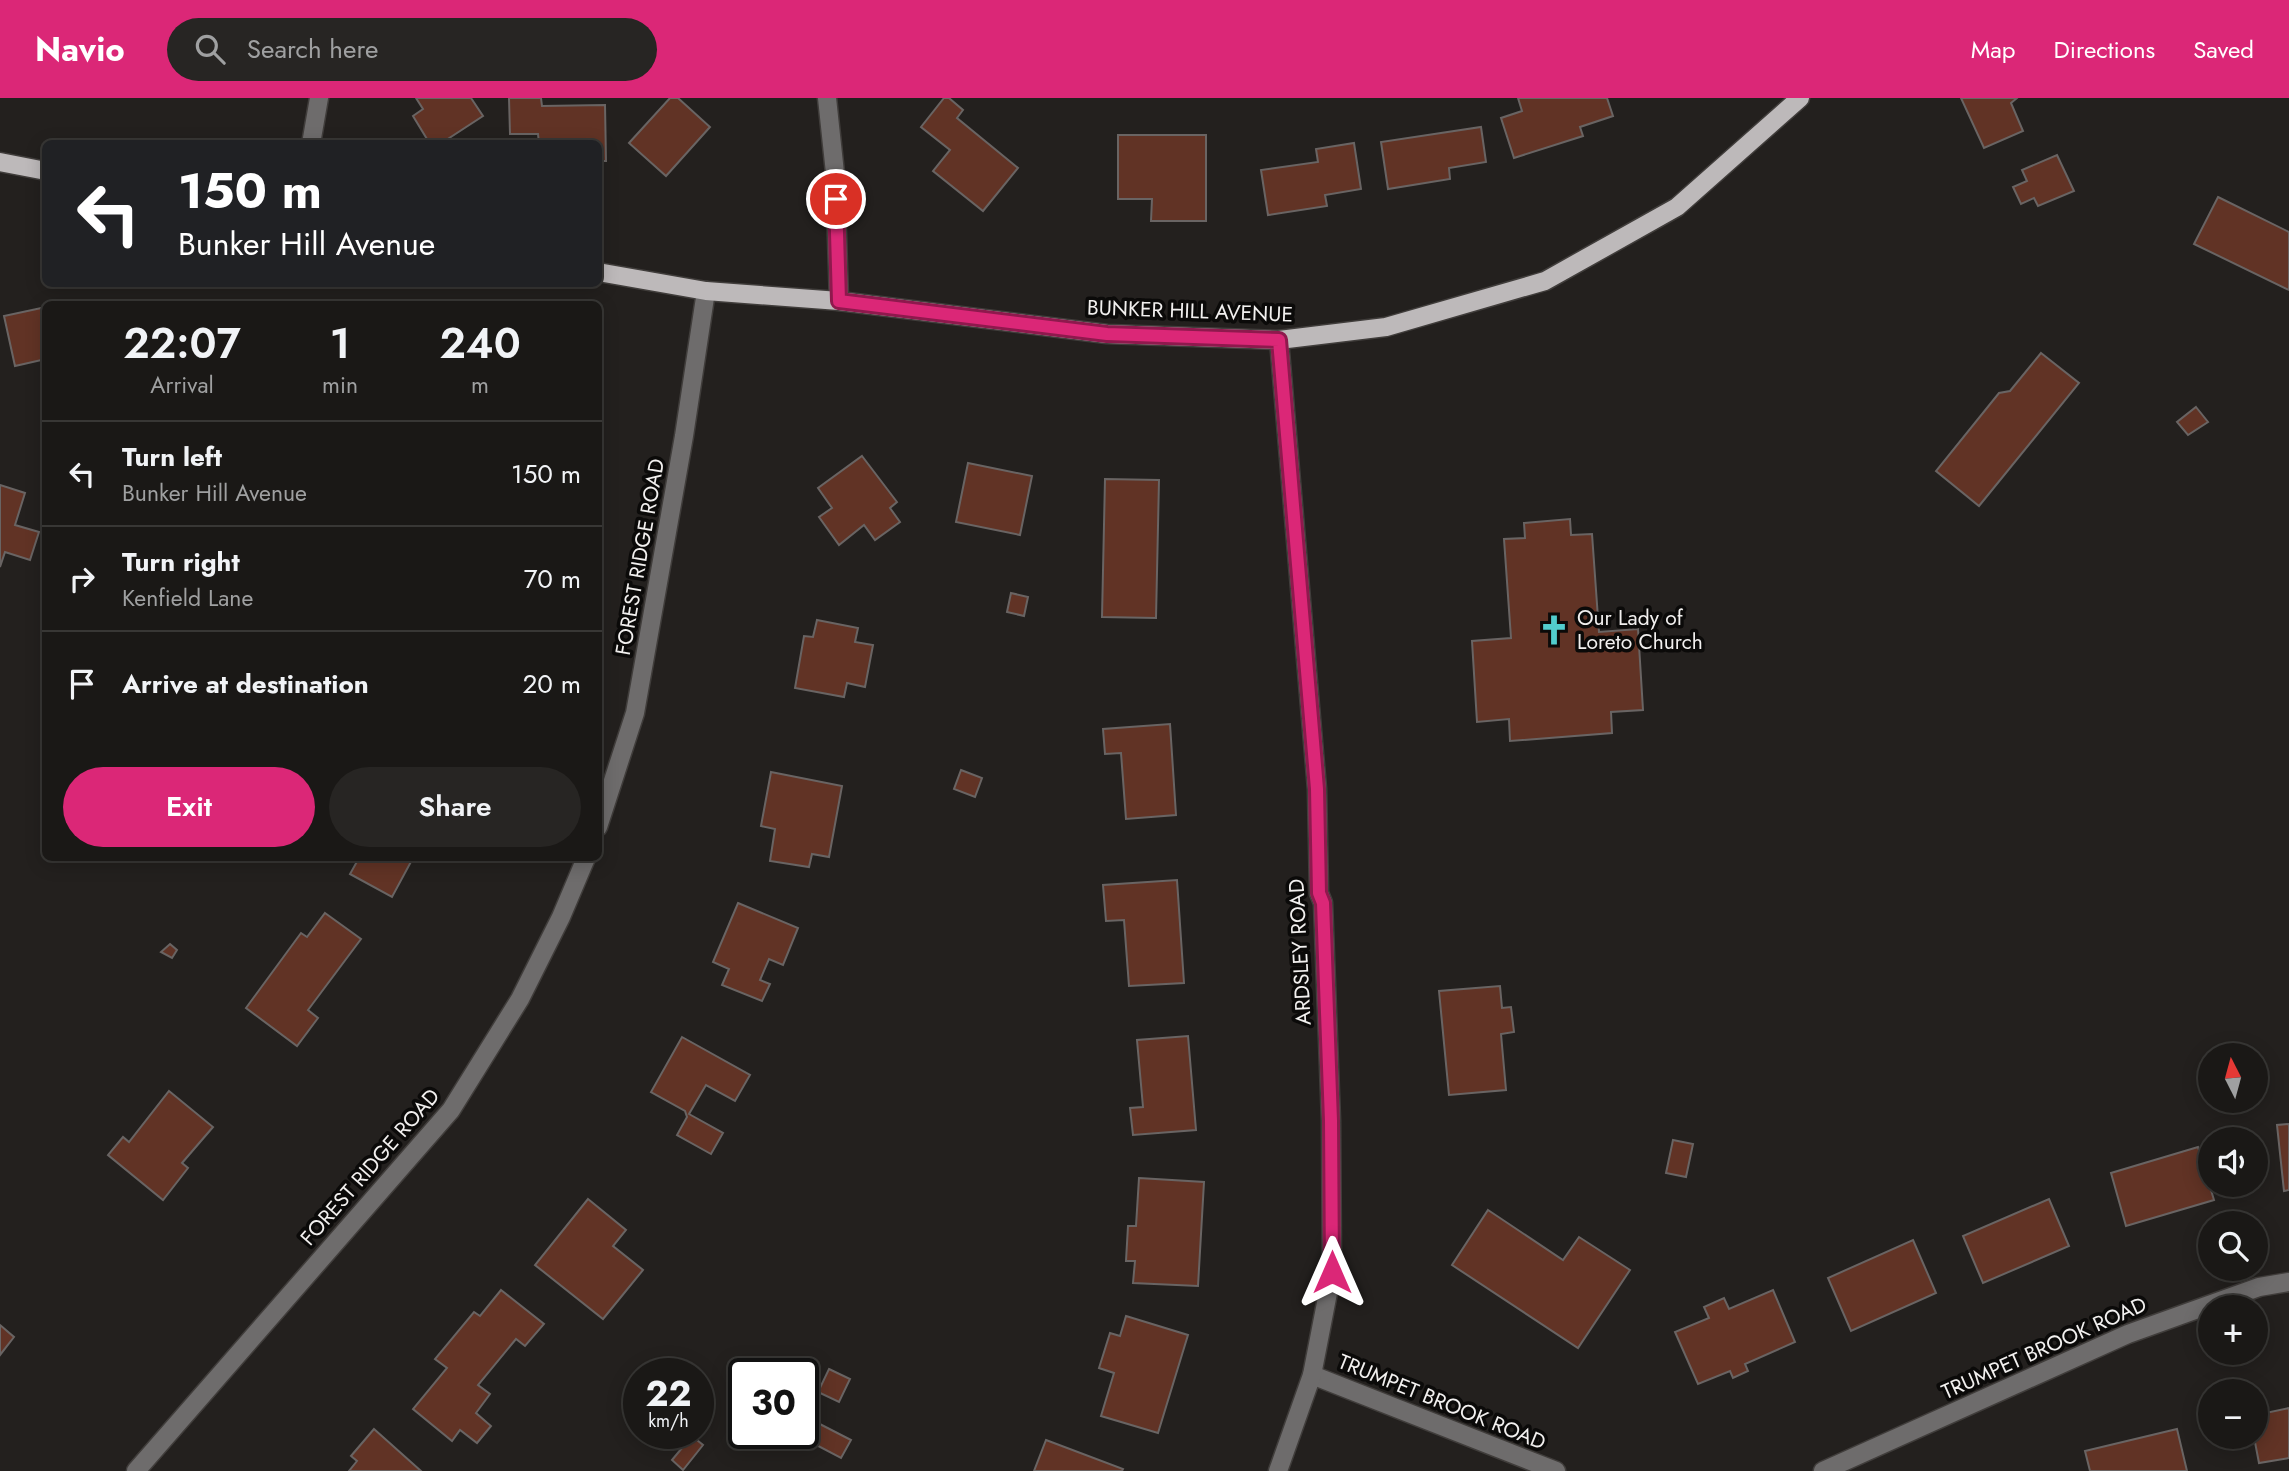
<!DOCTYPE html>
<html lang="en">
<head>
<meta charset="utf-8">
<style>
  body { margin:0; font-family:Jost,sans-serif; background:#272523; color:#f1f3f6; height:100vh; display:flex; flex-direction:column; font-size:26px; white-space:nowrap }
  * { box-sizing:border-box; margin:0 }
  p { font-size:23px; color:#9fa0a1 }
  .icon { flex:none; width:38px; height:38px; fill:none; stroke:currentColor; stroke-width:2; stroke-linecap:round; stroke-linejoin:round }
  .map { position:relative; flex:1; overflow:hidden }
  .drawer { position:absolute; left:42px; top:203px; width:560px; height:560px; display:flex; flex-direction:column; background:#1a1816; border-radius:10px; box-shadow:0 4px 18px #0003,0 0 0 2px #383735 }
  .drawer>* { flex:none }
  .banner { position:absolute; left:42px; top:42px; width:560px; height:147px; border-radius:10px; box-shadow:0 4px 18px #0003,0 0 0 2px #383735; background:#202124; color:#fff; overflow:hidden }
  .needle { width:46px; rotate:354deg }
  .buttons { position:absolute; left:2198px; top:945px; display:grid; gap:14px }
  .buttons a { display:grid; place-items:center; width:70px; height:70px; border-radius:50%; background:#1a1816; box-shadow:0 4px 18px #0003,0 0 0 2px #383735; font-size:35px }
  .speed { position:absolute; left:623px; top:1260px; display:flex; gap:14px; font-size:35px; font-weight:700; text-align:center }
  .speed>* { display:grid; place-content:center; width:91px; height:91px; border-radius:50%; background:#1a1816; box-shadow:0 4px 18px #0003,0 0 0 2px #383735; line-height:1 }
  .speed small { font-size:18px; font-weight:400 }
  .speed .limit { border:4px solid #111; border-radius:10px; background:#fff; color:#111 }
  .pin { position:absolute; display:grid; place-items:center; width:60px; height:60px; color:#fff; margin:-30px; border:4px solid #fff; border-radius:50%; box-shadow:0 2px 7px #0007 }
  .me { position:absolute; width:77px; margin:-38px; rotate:0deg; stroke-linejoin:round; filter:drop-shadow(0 0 5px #0008) }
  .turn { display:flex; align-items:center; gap:24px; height:147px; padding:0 21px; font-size:32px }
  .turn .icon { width:91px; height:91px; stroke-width:2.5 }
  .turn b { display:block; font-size:49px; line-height:60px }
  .eta { display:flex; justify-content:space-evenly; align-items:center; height:119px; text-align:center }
  .eta b { font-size:42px; font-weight:600; line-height:49px }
  .action { display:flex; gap:14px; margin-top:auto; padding:14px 21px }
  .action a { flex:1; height:80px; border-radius:42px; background:#db2777; color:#fff; font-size:28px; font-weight:600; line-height:80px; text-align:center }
  .action a+a { background:#272523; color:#f1f3f6 }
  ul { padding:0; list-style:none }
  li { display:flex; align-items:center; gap:21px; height:105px; padding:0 21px; border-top:2px solid #383735 }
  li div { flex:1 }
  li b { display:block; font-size:26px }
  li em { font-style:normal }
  header { display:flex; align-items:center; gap:42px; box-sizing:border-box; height:98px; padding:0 35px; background:#db2777; color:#fff }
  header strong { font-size:33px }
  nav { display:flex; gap:38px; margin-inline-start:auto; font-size:24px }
  .search { width:490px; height:63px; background:#272523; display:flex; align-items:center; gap:18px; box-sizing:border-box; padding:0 24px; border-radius:38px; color:#9fa0a1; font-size:26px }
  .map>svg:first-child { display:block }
  .building { fill:#613325; stroke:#696463; stroke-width:2 }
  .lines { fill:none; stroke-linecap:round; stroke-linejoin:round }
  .minor-casing { stroke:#403d3b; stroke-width:21 }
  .major-casing { stroke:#403d3b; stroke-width:21 }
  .minor { stroke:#6e6c6c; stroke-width:18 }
  .major { stroke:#bdb9ba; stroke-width:18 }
  .route-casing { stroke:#8e194d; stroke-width:18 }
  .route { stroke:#db2777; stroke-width:12 }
  .labels { text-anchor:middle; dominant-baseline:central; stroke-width:7; stroke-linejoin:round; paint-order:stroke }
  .street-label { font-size:21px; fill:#f2f0ef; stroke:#0b0a09 }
  .poi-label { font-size:21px; fill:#f2f0ef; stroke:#0b0a09; text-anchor:start }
</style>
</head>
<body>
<header>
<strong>Navio</strong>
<div class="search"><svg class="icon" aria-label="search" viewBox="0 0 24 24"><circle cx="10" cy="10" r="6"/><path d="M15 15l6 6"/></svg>Search here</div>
<nav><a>Map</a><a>Directions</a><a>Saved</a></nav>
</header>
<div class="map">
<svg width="2289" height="1373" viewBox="0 0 2289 1373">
  <rect width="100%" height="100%" fill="#23201e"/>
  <!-- building -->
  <g class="building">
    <polygon points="416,0 471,0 483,18 440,46 430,46 413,18 423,11"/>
    <polygon points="509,0 541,0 542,8 605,7 606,63 598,63 598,46 539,46 538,36 510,36"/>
    <polygon points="670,0 678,0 710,29 666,78 629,45"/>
    <polygon points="944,0 949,0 963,12 957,20 1018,70 983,113 933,73 950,52 921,29"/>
    <polygon points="1518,0 1607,0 1613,18 1580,29 1583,38 1514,60 1501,20 1522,13"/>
    <polygon points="1961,0 2017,0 2011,5 2023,33 1984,50"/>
    <polygon points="1481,29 1486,64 1449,70 1450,81 1388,91 1381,44"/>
    <polygon points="1118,37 1206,37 1206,123 1151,123 1152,101 1118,101"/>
    <polygon points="1354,45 1361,91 1325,97 1327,108 1268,117 1261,72 1318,64 1316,51"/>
    <polygon points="2057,57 2074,93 2038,108 2034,100 2021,106 2013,89 2027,83 2022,72"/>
    <polygon points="2218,99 2289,134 2289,192 2194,146"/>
    <polygon points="46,209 46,261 15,268 4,218"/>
    <polygon points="2041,255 2079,285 1979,408 1936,373 1999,295 2010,293"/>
    <polygon points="2196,309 2208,324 2188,337 2177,324"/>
    <polygon points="862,358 897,404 890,410 900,424 875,442 864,427 839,447 819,419 832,410 818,390"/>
    <polygon points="968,365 1032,378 1020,437 956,424"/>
    <polygon points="1105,381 1159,382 1156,520 1102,519"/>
    <polygon points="0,387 25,395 15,427 39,434 30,462 5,454 0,469"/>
    <polygon points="1570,421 1571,437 1592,436 1599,534 1638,531 1643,612 1611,614 1612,635 1510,643 1509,621 1477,624 1472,543 1511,540 1504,441 1525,440 1524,425"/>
    <polygon points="1011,495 1028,499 1024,518 1007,514"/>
    <polygon points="817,522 858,530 855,544 873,547 865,589 847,585 844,599 795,590 804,538 813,539"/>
    <polygon points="1170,626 1176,717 1126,721 1121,655 1105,656 1103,631"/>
    <polygon points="961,672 982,680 975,699 954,691"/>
    <polygon points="771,674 842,688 829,759 812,756 809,769 770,763 775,731 761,728"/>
    <polygon points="359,760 413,760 392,799 350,776"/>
    <polygon points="1177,782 1184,885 1129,888 1124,822 1106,823 1103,787"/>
    <polygon points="738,805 798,830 783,867 769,861 760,882 770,886 762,903 722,887 729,871 713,864"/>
    <polygon points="325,815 361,841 308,912 318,920 297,948 246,910 301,835 307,839"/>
    <polygon points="170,846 177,852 172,860 161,854"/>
    <polygon points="1500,888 1502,910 1511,909 1514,934 1501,936 1506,992 1449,997 1439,893"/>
    <polygon points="1188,938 1196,1032 1133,1037 1130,1010 1143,1009 1137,942"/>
    <polygon points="682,939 750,977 735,1003 706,987 689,1016 723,1035 711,1056 677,1037 687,1019 685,1013 651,994"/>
    <polygon points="169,993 213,1029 182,1065 188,1070 163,1102 108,1057 123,1039 129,1044"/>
    <polygon points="2289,1026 2289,1092 2284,1093 2277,1027"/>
    <polygon points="1673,1042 1693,1046 1686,1079 1666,1075"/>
    <polygon points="2198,1049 2214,1102 2126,1128 2111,1075"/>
    <polygon points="1139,1080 1204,1084 1198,1188 1133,1185 1135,1163 1126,1163 1128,1128 1136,1128"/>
    <polygon points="588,1101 626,1132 613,1148 643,1172 603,1221 535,1167"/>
    <polygon points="2049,1101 2069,1148 1983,1185 1963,1138"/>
    <polygon points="1488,1112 1563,1162 1579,1139 1630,1172 1578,1250 1452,1167"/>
    <polygon points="1913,1142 1936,1195 1851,1233 1828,1180"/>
    <polygon points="501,1192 544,1226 525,1248 516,1241 478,1287 490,1296 476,1315 491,1328 477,1345 460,1332 452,1343 413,1311 447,1270 435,1261 474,1214 480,1218"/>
    <polygon points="1773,1192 1795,1244 1745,1266 1748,1273 1733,1280 1730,1273 1698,1286 1675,1234 1709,1220 1704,1209 1724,1200 1729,1211"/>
    <polygon points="1126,1218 1188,1237 1158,1335 1101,1318 1114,1275 1099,1270 1110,1235 1120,1238"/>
    <polygon points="0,1227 14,1239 0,1257"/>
    <polygon points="829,1271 850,1281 839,1304 818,1294"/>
    <polygon points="2289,1310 2289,1360 2259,1365 2254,1339 2256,1317"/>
    <polygon points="812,1322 851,1342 841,1360 803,1340"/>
    <polygon points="374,1331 421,1373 349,1373 357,1363 351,1358"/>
    <polygon points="2177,1331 2187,1373 2090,1373 2085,1353"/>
    <polygon points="692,1338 703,1347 683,1372 672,1362"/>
    <polygon points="1046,1342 1123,1371 1122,1373 1034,1373"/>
  </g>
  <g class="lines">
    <!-- minor casing -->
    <g class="minor-casing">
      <g id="minor">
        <polyline points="827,0 835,75 839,203"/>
        <polyline points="311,46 319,0"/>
        <polyline points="598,729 635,615 684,338 706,193"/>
        <polyline points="1312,1277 1556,1373"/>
        <polyline points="136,1373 451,1012 520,901 561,819 586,760"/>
        <polyline points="1278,1373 1312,1277 1332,1174 1331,1023 1323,805 1319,795 1317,691 1279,242"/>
        <polyline points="1823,1373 2128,1236 2259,1189 2289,1184"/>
      </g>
    </g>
    <!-- major casing -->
    <g class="major-casing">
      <g id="major">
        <polyline points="0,64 46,73"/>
        <polyline points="598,174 706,193 839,203 1107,236 1279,242 1386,229 1545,183 1677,109 1800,0"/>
      </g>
    </g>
    <!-- minor -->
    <use href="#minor" class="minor"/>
    <!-- major -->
    <use href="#major" class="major"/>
  </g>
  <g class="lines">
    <!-- route casing -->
    <g class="route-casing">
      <polyline id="route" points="836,101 839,203 1107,236 1279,242 1317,691 1319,795 1323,805 1331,1023 1332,1174"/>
    </g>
    <!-- route -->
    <use href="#route" class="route"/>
  </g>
  <!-- icons -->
  <defs>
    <g id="church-bare" transform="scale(2.415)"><path d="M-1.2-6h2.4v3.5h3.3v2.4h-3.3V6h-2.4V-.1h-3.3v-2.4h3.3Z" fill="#52cdcd" stroke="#0b0a09" stroke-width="2.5" paint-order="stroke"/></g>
  </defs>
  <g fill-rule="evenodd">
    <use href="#church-bare" x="1554" y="532"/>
  </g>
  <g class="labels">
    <!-- street labels -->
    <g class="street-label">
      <text transform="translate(1190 213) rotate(2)">BUNKER HILL AVENUE</text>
      <text transform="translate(640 459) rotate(-80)">FOREST RIDGE ROAD</text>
      <text transform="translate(1300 854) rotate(-93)">ARDSLEY ROAD</text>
      <text transform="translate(370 1069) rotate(-49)">FOREST RIDGE ROAD</text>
      <text transform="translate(2044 1250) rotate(-24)">TRUMPET BROOK ROAD</text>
      <text transform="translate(1442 1304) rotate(22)">TRUMPET BROOK ROAD</text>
    </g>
    <!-- poi labels -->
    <g class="poi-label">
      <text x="1577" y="520">Our Lady of<tspan x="1577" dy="24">Loreto Church</tspan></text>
    </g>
  </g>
</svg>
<div class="buttons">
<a><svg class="needle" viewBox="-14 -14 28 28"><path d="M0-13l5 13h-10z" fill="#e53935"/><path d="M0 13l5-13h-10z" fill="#9fa0a1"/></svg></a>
<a><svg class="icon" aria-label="sound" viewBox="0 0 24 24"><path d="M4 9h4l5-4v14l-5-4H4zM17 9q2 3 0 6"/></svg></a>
<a><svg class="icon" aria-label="search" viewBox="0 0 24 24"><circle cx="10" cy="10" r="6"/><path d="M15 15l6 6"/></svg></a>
<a>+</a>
<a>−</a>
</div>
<div class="speed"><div>22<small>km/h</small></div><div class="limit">30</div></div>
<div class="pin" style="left:836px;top:101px;background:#d93025"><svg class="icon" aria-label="arrive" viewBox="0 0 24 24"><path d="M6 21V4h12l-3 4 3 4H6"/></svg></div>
<svg class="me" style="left:1332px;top:1174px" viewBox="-20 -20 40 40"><path d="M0-17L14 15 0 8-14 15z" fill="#db2777" stroke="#fff" stroke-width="4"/></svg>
<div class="banner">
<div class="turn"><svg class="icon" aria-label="left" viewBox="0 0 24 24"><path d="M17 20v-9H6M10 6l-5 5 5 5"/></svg><div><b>150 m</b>Bunker Hill Avenue</div></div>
</div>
<section class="drawer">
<div class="eta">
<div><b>22:07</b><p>Arrival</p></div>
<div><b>1</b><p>min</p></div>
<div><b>240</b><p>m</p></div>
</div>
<ul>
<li><svg class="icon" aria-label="left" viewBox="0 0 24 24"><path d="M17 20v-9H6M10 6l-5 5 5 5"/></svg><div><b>Turn left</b><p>Bunker Hill Avenue</p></div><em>150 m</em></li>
<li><svg class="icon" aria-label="right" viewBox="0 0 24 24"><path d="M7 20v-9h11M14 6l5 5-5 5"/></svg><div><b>Turn right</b><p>Kenfield Lane</p></div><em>70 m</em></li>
<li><svg class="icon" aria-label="arrive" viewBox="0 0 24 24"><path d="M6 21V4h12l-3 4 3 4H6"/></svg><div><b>Arrive at destination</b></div><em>20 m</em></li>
</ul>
<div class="action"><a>Exit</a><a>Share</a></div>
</section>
</div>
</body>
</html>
